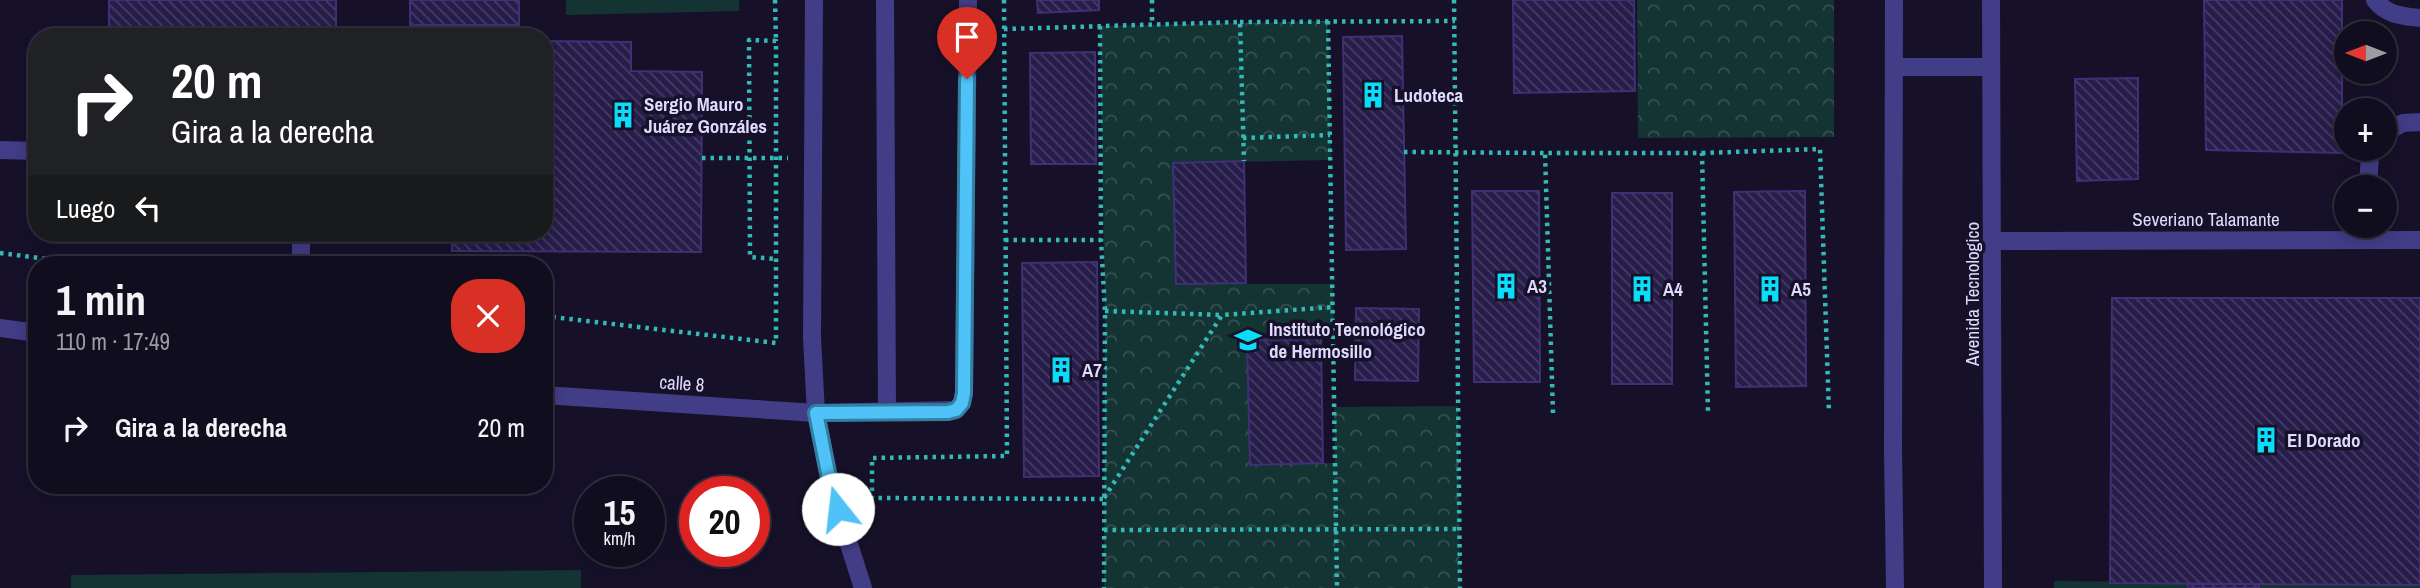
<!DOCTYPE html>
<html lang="es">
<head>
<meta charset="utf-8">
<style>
  body { margin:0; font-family:"Archivo Narrow",sans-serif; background:#191628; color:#f1f3f6; height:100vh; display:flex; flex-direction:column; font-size:26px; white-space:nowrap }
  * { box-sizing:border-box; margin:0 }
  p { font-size:23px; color:#9c9ca4 }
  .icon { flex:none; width:38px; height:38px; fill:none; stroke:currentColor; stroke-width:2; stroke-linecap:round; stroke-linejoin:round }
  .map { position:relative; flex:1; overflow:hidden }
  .details { position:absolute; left:28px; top:256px; width:525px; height:238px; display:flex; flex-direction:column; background:#100d1f; border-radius:28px; box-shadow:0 4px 18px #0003,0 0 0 2px #302d3d }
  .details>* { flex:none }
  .guide { position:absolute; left:28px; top:28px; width:525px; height:214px; border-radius:28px; box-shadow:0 4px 18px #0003,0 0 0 2px #302d3d; background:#202124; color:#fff; overflow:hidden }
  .needle { width:46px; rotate:270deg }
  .buttons { position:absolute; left:2334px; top:21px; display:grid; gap:14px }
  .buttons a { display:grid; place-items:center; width:63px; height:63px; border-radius:50%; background:#100d1f; box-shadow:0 4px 18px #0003,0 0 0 2px #302d3d; font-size:35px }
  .speed { position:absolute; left:574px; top:476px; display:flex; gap:14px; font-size:35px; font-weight:700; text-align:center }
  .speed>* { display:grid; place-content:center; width:91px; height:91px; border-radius:50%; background:#100d1f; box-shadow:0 4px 18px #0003,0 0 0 2px #302d3d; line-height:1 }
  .speed small { font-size:18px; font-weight:400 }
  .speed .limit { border:10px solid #d22; background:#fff; color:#111 }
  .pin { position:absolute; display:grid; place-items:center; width:60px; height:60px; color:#fff; margin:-72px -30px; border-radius:50% 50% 50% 0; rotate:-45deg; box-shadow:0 0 7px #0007 }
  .pin .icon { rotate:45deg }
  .me { position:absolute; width:77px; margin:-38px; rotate:344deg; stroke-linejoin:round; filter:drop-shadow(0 0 5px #0008) }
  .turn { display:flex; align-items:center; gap:24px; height:147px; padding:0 28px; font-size:32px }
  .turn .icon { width:91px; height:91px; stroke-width:2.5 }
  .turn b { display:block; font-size:49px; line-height:60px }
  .then { display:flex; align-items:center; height:66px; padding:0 28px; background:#0003; gap:14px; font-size:26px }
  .round { display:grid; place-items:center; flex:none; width:74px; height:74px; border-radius:28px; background:#191628 }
  .headline { display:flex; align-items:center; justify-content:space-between; height:119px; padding:0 28px }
  h1 { font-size:42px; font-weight:700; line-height:52px }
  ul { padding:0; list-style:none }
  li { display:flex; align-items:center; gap:21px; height:105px; padding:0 28px }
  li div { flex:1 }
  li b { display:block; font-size:26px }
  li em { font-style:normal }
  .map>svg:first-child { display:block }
  .green { fill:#143333 }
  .park { fill:url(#park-crowns) }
  .building { fill:url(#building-back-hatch); stroke:#3f3076; stroke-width:2 }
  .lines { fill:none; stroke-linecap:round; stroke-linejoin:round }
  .path { stroke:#33bab5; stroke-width:4.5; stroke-dasharray:3.5 5; stroke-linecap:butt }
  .minor { stroke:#423d87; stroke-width:18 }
  .route-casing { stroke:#337fa1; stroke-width:18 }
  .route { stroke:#4fc3f7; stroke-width:12 }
  .labels { text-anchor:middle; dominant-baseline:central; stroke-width:7; stroke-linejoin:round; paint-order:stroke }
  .poi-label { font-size:19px; font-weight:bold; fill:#dfdafe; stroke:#161129; text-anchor:start }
  .street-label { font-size:19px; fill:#dfdafe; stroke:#161129 }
</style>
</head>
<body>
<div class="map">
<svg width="2420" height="588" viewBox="0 0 2420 588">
  <defs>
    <pattern id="park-crowns" width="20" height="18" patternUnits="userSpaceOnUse" patternTransform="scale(1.75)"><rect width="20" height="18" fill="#143333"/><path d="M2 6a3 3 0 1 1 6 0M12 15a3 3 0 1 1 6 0" fill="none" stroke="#365052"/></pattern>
    <pattern id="building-back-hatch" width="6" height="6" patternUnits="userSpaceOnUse" patternTransform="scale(1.75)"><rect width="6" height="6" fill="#271d4a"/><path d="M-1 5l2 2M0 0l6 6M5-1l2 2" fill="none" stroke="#463d65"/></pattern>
  </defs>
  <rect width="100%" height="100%" fill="#161129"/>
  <!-- green -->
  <g class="green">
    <polygon points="566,0 739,0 739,11 566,15"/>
    <polygon points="581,570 581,588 71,588 71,575"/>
    <polygon points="2054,581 2420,585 2420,588 2054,588"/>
  </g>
  <!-- park -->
  <g class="park">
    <polygon points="1637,0 1834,0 1834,137 1638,138"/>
    <polygon points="1328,21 1331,160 1174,163 1176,284 1333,284 1334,334 1247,341 1250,465 1335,463 1334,407 1458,406 1460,588 1104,588 1105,311 1100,26"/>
  </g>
  <!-- building -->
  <g class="building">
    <rect x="109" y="0" width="227" height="37"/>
    <rect x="410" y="0" width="109" height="25"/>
    <polygon points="1037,0 1099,0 1099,10 1038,13"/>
    <polygon points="1513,0 1634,0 1635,91 1514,93"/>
    <polygon points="2204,0 2342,0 2342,153 2206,150"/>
    <polygon points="1402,36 1406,249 1346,250 1343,37"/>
    <polygon points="544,41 631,42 631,71 702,72 701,252 452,251 452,233 544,233"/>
    <polygon points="1095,52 1096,164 1031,164 1030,53"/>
    <polygon points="2138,78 2138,179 2077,181 2075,79"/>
    <polygon points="1244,161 1246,283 1176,284 1173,163"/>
    <polygon points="1472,191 1539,191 1540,382 1474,382"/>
    <polygon points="1805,191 1806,386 1736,387 1734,192"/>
    <rect x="1612" y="193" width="60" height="191"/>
    <polygon points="1097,262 1099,476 1024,477 1022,263"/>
    <polygon points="2112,298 2420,298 2420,585 2110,583"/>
    <polygon points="1356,308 1419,309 1418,381 1355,380"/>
    <polygon points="1321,339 1323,463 1250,465 1247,340"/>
    <rect x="2188" y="584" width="71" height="4"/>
  </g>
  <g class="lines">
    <!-- path -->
    <g class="path">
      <polyline points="775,0 776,41"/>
      <polyline points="1004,0 1007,456 872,458 872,498 1103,499"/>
      <polyline points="1152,0 1152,23"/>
      <polyline points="1454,0 1460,588"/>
      <polyline points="1328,21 1337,588"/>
      <polyline points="1240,22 1455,21"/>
      <polyline points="1100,26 1101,240 1105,311 1104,588"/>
      <polyline points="1004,29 1240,22 1244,161"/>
      <polyline points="1243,138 1330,135"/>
      <polyline points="1404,152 1545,153"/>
      <polyline points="1702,153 1820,149 1829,413"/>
      <polyline points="702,158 788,158"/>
      <polyline points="1005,240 1101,240"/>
      <polyline points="0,253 87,264"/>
      <polyline points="1105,311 1222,315"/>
      <polyline points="544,316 776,343 776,41 749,40 750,257 776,259"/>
      <polyline points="1553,413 1545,153 1702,153 1708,413"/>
      <polyline points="1104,498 1222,315 1333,307"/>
      <polyline points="1104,530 1459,529"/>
    </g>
    <!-- minor -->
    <g class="minor">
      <polyline points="814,0 812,338 816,413 831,488 863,588"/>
      <polyline points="885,0 887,412"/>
      <polyline points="1894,0 1893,449 1895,588"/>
      <polyline points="1991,0 1993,588"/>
      <path d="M2375 0C2386 15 2403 16 2420 18"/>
      <polyline points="1895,67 1991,67"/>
      <polyline points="2385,133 2403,123 2420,122"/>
      <polyline points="0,150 37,151"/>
      <polyline points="2368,187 2370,154 2372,149"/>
      <polyline points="1993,241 2420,240"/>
      <polyline points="301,264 301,233"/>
      <polyline points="0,328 37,333"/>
      <polyline points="544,395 816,413 956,410 962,403 964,393 968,0"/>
    </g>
  </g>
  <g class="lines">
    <!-- route casing -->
    <g class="route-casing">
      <polyline id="route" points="838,509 831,488 816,413 948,412 956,410 962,403 964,393 967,79"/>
    </g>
    <!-- route -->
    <use href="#route" class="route"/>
  </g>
  <!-- icons -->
  <defs>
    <g id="building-bare" transform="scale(2.1)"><path d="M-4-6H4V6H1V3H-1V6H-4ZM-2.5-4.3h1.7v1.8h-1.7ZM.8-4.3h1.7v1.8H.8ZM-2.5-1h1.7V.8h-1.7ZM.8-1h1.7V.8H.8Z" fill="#0addfa" stroke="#161129" stroke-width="2.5" paint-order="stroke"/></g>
    <g id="university-bare" transform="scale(2.1)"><path d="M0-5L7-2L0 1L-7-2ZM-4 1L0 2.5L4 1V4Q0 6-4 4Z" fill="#0addfa" stroke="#161129" stroke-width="2.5" paint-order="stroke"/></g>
  </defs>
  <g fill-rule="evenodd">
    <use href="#building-bare" x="1373" y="95"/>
    <use href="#building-bare" x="623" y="115"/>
    <use href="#building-bare" x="1506" y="286"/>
    <use href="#building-bare" x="1642" y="289"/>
    <use href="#building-bare" x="1770" y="289"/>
    <use href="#university-bare" x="1248" y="340"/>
    <use href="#building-bare" x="1061" y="370"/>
    <use href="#building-bare" x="2266" y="440"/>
  </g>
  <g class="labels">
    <!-- poi labels -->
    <g class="poi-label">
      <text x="1394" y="95">Ludoteca</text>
      <text x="644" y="104">Sergio Mauro<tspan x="644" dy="22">Juárez Gonzáles</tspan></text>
      <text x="1527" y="286">A3</text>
      <text x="1663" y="289">A4</text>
      <text x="1791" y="289">A5</text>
      <text x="1269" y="329">Instituto Tecnológico<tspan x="1269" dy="22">de Hermosillo</tspan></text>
      <text x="1082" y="370">A7</text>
      <text x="2287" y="440">El Dorado</text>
    </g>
    <!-- street labels -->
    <g class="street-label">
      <text x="2206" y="219">Severiano Talamante</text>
      <text transform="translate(1972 294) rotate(-90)">Avenida Tecnologico</text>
      <text transform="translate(682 383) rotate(4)">calle 8</text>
    </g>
  </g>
</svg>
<div class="buttons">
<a><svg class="needle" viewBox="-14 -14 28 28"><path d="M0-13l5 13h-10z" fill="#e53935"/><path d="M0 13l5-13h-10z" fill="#9c9ca4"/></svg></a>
<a>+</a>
<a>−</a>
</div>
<div class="speed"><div>15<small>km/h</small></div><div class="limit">20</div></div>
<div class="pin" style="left:967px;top:79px;background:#d93025"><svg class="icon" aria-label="arrive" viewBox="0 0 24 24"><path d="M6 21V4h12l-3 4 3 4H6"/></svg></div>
<svg class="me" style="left:838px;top:509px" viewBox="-20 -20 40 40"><circle r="19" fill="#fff"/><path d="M0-13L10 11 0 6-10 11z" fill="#4fc3f7"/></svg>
<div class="guide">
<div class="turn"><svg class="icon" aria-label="right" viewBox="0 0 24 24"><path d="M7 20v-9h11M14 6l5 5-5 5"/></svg><div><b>20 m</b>Gira a la derecha</div></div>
<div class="then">Luego<svg class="icon" aria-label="left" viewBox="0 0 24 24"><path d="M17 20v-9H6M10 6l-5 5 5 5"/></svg></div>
</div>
<section class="details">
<div class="headline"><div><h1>1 min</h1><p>110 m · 17:49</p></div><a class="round" style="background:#d93025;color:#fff"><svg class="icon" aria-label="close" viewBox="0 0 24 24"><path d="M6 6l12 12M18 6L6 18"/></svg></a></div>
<ul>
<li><svg class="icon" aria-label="right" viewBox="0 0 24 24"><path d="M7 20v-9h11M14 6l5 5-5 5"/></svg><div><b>Gira a la derecha</b></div><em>20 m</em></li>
</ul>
</section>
</div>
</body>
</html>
